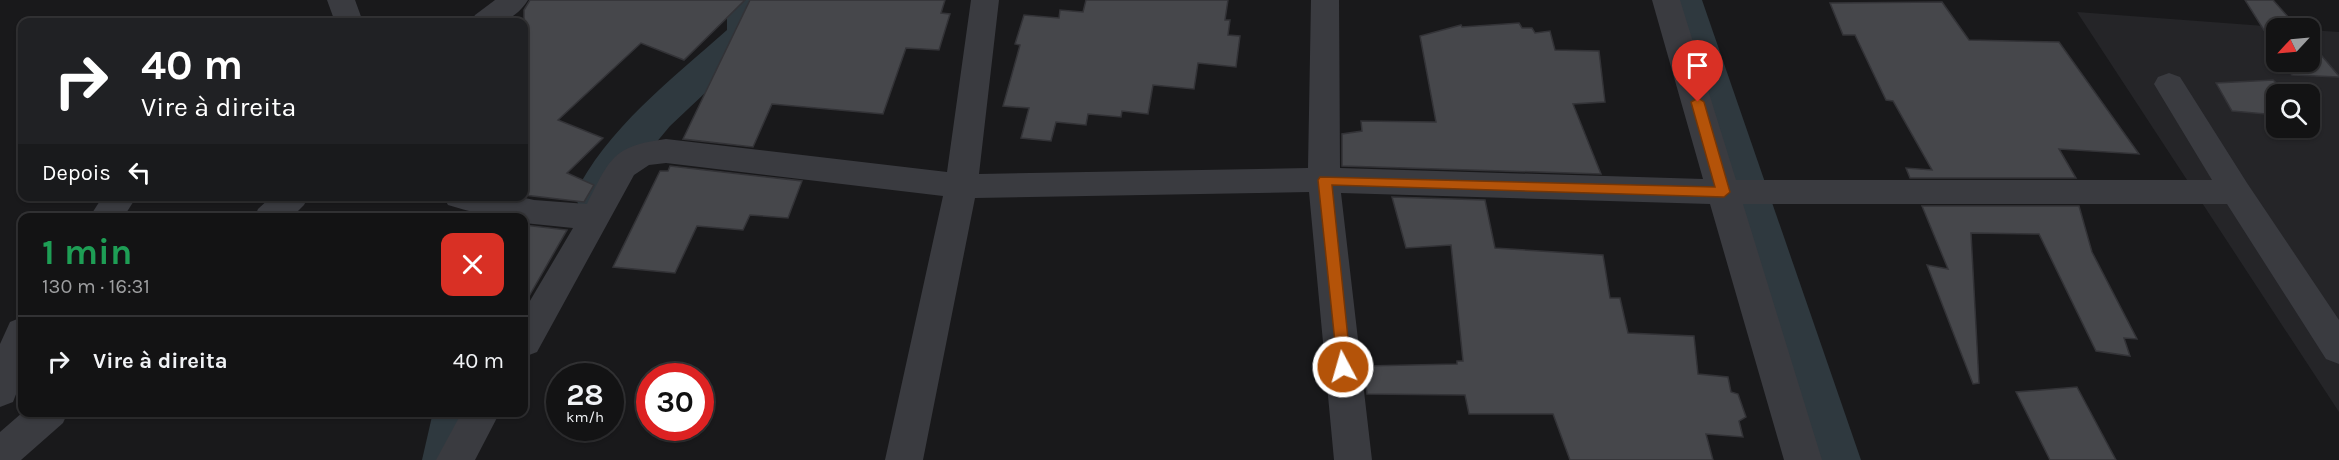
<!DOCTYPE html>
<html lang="pt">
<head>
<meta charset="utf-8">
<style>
  body { margin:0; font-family:Karla,sans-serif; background:#1c1c1d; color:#f1f3f6; height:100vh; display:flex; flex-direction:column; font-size:22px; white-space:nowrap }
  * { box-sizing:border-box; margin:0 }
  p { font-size:20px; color:#9d9ea0 }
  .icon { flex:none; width:33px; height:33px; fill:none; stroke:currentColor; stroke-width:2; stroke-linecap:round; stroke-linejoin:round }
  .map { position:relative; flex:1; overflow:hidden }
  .sheet { position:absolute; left:18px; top:213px; width:510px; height:204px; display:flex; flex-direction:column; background:#131314; border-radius:12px; box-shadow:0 2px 4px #0004,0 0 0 2px #323234 }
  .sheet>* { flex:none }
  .guide { position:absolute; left:18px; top:18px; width:510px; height:183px; border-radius:12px; box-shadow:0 2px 4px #0004,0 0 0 2px #323234; background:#202124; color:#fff; overflow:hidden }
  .needle { width:39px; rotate:244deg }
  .tools { position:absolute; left:2266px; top:18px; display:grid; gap:12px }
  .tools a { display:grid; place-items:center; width:54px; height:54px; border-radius:12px; background:#131314; box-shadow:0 2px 4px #0004,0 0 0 2px #323234; font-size:30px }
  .speed { position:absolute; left:546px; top:363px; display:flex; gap:12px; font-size:30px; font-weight:700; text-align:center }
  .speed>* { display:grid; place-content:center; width:78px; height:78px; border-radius:50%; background:#131314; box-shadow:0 2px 4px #0004,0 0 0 2px #323234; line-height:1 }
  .speed small { font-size:15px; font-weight:400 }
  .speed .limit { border:9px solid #d22; background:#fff; color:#111 }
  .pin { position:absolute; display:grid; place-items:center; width:51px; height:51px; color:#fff; margin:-62px -26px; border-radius:50% 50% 50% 0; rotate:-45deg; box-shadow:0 0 6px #0007 }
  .pin .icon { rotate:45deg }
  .me { position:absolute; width:66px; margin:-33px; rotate:354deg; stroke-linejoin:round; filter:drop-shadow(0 0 4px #0008) }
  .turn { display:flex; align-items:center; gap:21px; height:126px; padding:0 24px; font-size:27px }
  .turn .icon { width:78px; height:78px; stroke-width:2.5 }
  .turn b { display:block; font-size:42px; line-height:51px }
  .then { display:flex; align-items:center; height:57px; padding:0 24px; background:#0003; gap:12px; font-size:22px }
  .round { display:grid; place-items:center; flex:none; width:63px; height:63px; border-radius:12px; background:#1c1c1d }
  .overview { display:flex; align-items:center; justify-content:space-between; height:102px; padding:0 24px }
  h1 { font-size:36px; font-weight:700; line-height:45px; color:#1e9e55 }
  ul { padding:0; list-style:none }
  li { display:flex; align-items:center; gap:18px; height:90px; padding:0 24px; border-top:2px solid #323234 }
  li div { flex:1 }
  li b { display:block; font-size:22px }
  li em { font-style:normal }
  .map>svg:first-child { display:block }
  .built { fill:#252528; fill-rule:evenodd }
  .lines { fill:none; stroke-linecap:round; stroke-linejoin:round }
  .canal { fill:#2f393f; fill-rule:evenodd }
  .building { fill:#46474b; stroke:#333337; stroke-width:1.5 }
  .street { fill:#3a3b40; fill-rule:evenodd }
  .route { fill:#b45309; stroke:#753606; stroke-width:1.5 }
</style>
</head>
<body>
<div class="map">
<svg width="2339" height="460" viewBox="0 0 2339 460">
  <rect width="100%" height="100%" fill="#19191b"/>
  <!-- built -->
  <path class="built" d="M2077 12 2291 28H2277V62H2310V30L2339 32V412ZM2277 94H2310V128H2277Z"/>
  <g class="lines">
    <!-- canal -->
    <g class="canal">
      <path d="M727 0H763V34L758 43 670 126 620 186 610 207 595 212 580 207 574 196C605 130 673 78 727 30Z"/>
      <polygon points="1666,0 1702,0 1861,460 1813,460"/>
      <polygon points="433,412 480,412 470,460 422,460"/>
    </g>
  </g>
  <!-- building -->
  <g class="building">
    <polygon points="530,0 745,0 684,60 641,43 558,120 603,138 567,173 594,185 584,202 524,195 524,10"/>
    <polygon points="750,0 945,0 941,13 950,14 939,50 906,48 883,114 772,104 753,147 683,139"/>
    <polygon points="1086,0 1228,0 1225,20 1230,20 1228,35 1240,36 1236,67 1198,63 1194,89 1153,85 1148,114 1122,111 1121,117 1088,114 1086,125 1056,122 1051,141 1021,138 1029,108 1003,106 1020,45 1015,44 1024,15 1059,18 1060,10 1083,12"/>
    <polygon points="2245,0 2273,0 2298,28 2277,28 2277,51"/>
    <polygon points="1942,2 1969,40 2059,42 2139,154 2059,149 2076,178 1910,178 1906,168 1932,170 1893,101 1886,100 1855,35 1843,35 1830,3"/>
    <polygon points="1519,23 1522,28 1532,28 1535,33 1550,31 1555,50 1599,51 1605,102 1573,104 1601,174 1342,166 1342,134 1362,131 1361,121 1436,122 1420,36 1461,25 1462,27"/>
    <polygon points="2310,42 2339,76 2339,77 2292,75 2283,62 2310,62"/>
    <polygon points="2273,80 2288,94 2277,94 2277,115 2232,111 2216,83"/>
    <polygon points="670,166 802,181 788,218 750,215 743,230 697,226 675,273 613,267 660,171 668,171"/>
    <polygon points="1392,197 1485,200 1495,248 1603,255 1610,298 1620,298 1628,333 1694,336 1698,374 1728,377 1731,392 1738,394 1746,417 1739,421 1743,437 1706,434 1713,460 1570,460 1553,414 1469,414 1465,395 1367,394 1364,366 1457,364 1457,361 1463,361 1451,245 1406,248"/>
    <polygon points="1922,206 2079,206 2092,252 2137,339 2124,338 2130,356 2096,351 2039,234 1971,233 1979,383 1973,384 1927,265 1948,269"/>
    <polygon points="524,225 567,230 524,305"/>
    <polygon points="2077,387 2116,460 2050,460 2016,392"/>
  </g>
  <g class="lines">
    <!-- street -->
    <g class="street">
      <polygon points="327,0 355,0 363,22 335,22"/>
      <path d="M495 0H528C513 24 496 22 471 22L475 15Z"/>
      <path d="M971 0H999L979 174 1308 168 1311 0H1339L1340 168 1703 179 1652 0H1680L1736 180H2212L2154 84 2158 77 2169 73 2180 77 2247 183 2339 320V364L2326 359 2227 204H1743L1822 460H1784L1710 204 1341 193 1372 460H1334L1309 192 975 198 923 460H885L943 196 666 163 649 165 634 175 537 352 524 357V311L573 228 524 223V218C497 218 473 213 448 205L443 196H516L534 200 587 204C610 159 612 146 666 139L947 172Z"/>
      <polygon points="103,196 137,196 123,218 89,218"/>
      <polygon points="272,196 309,196 304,205 291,218 254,218 258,209"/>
      <polygon points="22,317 22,379 13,402 0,407 0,344 10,322"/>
      <polygon points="23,412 68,412 63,423 21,460 0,460 0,432"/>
      <polygon points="462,412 500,412 475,460 436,460"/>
    </g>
  </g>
  <!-- route -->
  <polygon class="route" points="1698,98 1704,102 1730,192 1724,197 1332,185 1351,367 1348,371 1343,373 1338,371 1318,180 1320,177 1715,187 1691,102"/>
</svg>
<div class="tools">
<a><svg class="needle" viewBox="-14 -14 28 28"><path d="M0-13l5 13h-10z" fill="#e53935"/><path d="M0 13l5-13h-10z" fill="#9d9ea0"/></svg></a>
<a><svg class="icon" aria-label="search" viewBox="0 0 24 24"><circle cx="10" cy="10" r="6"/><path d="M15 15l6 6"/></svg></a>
</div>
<div class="speed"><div>28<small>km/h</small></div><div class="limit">30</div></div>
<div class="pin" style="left:1698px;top:102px;background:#d93025"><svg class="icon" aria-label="arrive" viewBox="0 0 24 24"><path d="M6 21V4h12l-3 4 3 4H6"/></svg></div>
<svg class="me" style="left:1343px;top:367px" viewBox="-20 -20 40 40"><circle r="17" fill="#b45309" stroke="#fff" stroke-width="3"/><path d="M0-11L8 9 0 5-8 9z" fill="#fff"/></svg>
<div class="guide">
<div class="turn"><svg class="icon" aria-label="right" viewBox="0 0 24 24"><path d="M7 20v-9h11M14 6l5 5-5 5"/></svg><div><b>40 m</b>Vire à direita</div></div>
<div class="then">Depois<svg class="icon" aria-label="left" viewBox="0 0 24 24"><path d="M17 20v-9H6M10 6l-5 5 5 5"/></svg></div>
</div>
<section class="sheet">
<div class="overview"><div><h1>1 min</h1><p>130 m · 16:31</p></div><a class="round" style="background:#d93025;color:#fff"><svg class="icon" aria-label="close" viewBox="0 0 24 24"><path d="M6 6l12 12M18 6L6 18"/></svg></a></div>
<ul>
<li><svg class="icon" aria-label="right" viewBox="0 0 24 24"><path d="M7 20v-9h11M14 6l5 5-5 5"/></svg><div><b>Vire à direita</b></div><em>40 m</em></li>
</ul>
</section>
</div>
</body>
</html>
